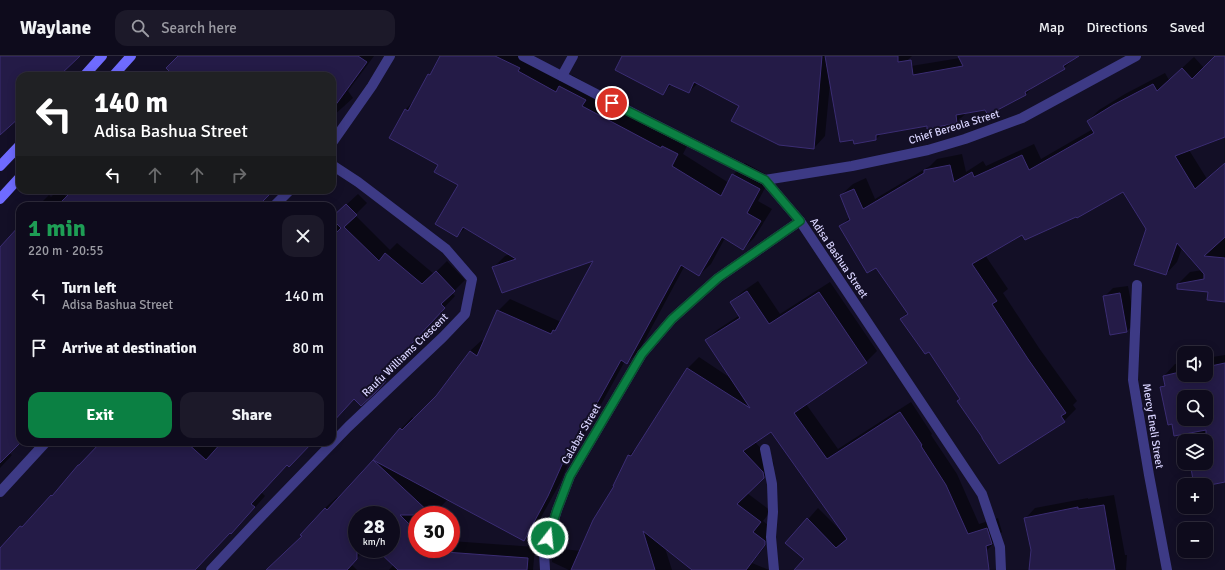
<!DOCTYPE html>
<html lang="en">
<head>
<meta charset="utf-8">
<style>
  body { margin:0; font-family:Signika,sans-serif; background:#1c1929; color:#f1f3f6; height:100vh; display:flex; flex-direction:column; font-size:15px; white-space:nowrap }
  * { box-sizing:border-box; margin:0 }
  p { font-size:13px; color:#9b9ba3 }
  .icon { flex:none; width:22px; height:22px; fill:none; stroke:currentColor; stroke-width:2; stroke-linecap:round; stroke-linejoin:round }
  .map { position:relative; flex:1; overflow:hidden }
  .details { position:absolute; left:16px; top:146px; width:320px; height:244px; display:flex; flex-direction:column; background:#0e0b1c; border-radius:12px; box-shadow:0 2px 10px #0003,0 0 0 1px #2e2b3b }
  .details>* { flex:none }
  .banner { position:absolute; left:16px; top:16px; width:320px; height:122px; border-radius:12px; box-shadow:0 2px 10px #0003,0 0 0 1px #2e2b3b; background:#202124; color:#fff; overflow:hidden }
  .tools { position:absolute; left:1177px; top:290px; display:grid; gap:8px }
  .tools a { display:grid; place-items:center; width:36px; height:36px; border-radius:8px; background:#0e0b1c; box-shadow:0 2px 10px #0003,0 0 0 1px #2e2b3b; font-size:20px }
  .speed { position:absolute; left:348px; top:450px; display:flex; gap:8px; font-size:20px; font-weight:700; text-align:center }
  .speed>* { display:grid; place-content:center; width:52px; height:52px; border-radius:50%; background:#0e0b1c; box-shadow:0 2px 10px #0003,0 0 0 1px #2e2b3b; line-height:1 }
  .speed small { font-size:10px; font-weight:400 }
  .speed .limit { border:6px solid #d22; background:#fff; color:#111 }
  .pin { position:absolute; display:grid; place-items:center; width:34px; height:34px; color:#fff; margin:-17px; border:2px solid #fff; border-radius:50%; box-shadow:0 1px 4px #0007 }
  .me { position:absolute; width:44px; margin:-22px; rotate:16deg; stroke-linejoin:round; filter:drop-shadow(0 0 3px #0008) }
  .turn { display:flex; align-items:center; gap:14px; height:84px; padding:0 12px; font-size:18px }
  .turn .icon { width:52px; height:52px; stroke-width:2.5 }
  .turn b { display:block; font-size:28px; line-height:34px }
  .lanes { display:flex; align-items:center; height:38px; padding:0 12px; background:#0003; justify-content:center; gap:20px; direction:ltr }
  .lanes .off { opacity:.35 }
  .round { display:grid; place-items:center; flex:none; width:42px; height:42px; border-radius:12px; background:#1c1929 }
  .overview { display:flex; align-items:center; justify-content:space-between; height:68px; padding:0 12px }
  h1 { font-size:24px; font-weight:800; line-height:30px; color:#1e9e55 }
  .cta { display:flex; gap:8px; margin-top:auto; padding:8px 12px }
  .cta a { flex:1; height:46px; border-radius:12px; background:#0b8043; color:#fff; font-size:16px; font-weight:800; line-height:46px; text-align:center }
  .cta a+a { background:#1c1929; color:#f1f3f6 }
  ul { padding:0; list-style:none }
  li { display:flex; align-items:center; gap:12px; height:52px; padding:0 12px }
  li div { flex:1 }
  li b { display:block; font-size:15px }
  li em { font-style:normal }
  header { display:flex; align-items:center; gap:24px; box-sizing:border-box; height:56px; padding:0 20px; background:#0e0b1c; border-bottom:1px solid #2e2b3b }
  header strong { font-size:19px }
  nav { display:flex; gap:22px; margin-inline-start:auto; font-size:14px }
  .search { width:280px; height:36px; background:#1c1929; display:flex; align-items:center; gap:10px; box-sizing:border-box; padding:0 14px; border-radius:12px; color:#9b9ba3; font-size:15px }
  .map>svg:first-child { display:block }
  .shadow { fill:#0007; fill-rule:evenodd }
  .building { fill:#241b47; stroke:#3b2d73; fill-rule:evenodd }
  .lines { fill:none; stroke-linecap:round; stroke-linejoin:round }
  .street { stroke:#3d3a85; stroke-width:10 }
  .secondary { stroke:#6f6bff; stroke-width:10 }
  .route-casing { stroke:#07532c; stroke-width:10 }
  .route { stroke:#0b8043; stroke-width:7 }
  .labels { text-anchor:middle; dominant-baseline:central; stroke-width:4; stroke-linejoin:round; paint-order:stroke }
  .street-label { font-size:11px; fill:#d9d4ff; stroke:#130f26 }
</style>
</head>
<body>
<header>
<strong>Waylane</strong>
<div class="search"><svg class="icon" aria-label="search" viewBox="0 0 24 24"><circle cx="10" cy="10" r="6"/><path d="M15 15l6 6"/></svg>Search here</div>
<nav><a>Map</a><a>Directions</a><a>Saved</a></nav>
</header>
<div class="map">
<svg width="1225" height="514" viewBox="0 0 1225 514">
  <rect width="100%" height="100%" fill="#130f26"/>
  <!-- shadow -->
  <g class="shadow">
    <polygon points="0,0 79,0 58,20 20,20 20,71 14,65 0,78"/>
    <polygon points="179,0 374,0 348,35 353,42 332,61 332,20 173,20"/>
    <polygon points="441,0 529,0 566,24 572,19 596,33 593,39 689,86 683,98 729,127 733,119 745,107 771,121 758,145 772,153 754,182 743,193 725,182 711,208 699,219 684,211 639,295 627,307 625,305 582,383 577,388 560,427 535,472 523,483 448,443 433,459 417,459 417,493 451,493 451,485 535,491 533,514 389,514 394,508 378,493 391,493 391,459 357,459 357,493 366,493 351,508 357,514 269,514 303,480 325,452 337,441 339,443 368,412 401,373 412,361 414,363 437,340 470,295 482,284 484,286 498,255 510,243 561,266 595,204 493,212 505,200 510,198 465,172 457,180 460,128 440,109 405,54 416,43"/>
    <polygon points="623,0 912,0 899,12 960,2 959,0 1077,0 1064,12 1035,29 1026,38 986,53 967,56 957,66 927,69 882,77 876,83 830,27 825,80 814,92 740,49 698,27 689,36 672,28 662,38"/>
    <polygon points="1216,0 1225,0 1225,80 1189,94 1207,123 1225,107 1225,245 1209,235 1178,228 1190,216 1203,214 1182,192 1177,206 1166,218 1147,173 1123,135 1077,160 1023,177 985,199 1008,233 1003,237 1039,292 1077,345 1073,349 1076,353 1064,365 960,343 929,294 901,263 908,256 876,210 840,171 850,161 841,139 853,128 866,122 875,143 930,110 937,103 962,98 966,116 983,105 986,110 1034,88 1041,103 1093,73 1088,65 1099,54 1125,38 1165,17 1169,24 1194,1 1204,12"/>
    <polygon points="332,62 336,66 332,71"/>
    <polygon points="58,134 67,141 74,134 273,134 249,150 38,150 49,139 51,141"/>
    <polygon points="358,138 367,147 355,159 390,194 397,187 434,218 447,205 465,224 452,237 455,240 411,287 412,288 391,309 396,313 385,325 354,342 332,366 332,162"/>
    <polygon points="20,170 20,386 9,397 12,399 0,412 0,192"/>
    <polygon points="758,225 780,258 830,226 877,295 866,306 806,348 838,393 911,346 932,378 931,379 957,418 979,468 998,462 1002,476 997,482 997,484 986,495 984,514 807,514 806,503 787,487 818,452 844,478 771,375 755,386 773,405 774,410 747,437 771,455 763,465 775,475 776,477 752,507 769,514 693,514 665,492 672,514 569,514 552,506 552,504 563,493 581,495 616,430 614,429 629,399 640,388 688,312 699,301 732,323 706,284 717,274 740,259 731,247 742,236"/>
    <polygon points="1128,230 1135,267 1127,275 1111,278 1104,241 1113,232"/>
    <path d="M1225 299V425L1205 429H1195L1191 407H1206V385H1186L1185 377 1172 367 1161 332 1165 327 1164 320 1175 308 1184 307V319H1206V302ZM1184 341H1206V363H1184Z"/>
    <polygon points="103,386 313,386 287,408 261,436 265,440 242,466 191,514 0,514 0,494"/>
    <polygon points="1114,439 1125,499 1127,499 1126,514 1030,514 1032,494 1025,463 1035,452 1088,442 1088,443"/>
  </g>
  <!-- building -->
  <g class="building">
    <polygon points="0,0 80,0 59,20 20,20 20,61 0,79"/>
    <polygon points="178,0 358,0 367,6 332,54 332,20 174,20 166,12"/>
    <polygon points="440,0 495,0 520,12 518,15 556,36 559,30 586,44 582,50 661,92 662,90 678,98 672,110 721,140 732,118 760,133 747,157 761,165 743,194 722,181 699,220 681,209 627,308 621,304 570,396 568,395 548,440 524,485 373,404 400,372 402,374 436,340 470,295 477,300 497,254 551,278 553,274 555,275 593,205 502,237 492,211 516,203 463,171 457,181 435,168 458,129 434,116 438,109 389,82 405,53 408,55 428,18 430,19"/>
    <polygon points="622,0 822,0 814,93 779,89 731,65 739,50 694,26 689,37 669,28 663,39 615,14"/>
    <polygon points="825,0 898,0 898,6 911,4 913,19 963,10 958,0 1079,0 1063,10 1065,13 1025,36 1026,39 988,59 985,54 956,59 957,67 927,73 927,70 876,79 876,84 854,88 853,84 840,86"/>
    <polygon points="1215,0 1225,0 1225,81 1175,100 1195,133 1225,107 1225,181 1204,200 1225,202 1225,246 1207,244 1208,236 1177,233 1177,228 1204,223 1204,218 1177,187 1166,219 1134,209 1146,173 1123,136 1077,162 1076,161 1025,184 1022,179 972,208 997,245 992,248 1028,303 1066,357 1061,360 1065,366 999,408 982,382 982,381 957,345 960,343 929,296 925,298 900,263 908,258 876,212 867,217 839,170 850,164 840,139 854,133 863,153 924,117 924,114 950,109 954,126 972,116 974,121 1022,99 1029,114 1094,77 1087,65 1113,49 1153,28 1157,35 1182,12 1192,23"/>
    <polygon points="73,134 274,134 258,150 57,150"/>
    <polygon points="346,148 357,159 344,171 379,205 385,197 422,228 436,215 455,235 441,248 445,252 401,299 402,300 381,321 386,325 375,337 361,350 354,343 332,367 332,181 341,172 332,163 332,161"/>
    <polygon points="20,169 20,387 0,407 0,191"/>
    <polygon points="747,235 769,268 819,236 867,307 794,357 827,403 900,356 922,389 921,390 946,429 968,478 987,472 992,488 986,490 989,514 794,514 804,503 785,487 807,462 836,492 847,483 771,376 743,395 763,416 764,422 737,448 761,466 753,476 765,485 765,489 746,514 692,514 643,475 655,514 571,514 593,464 614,430 613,430 628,399 631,400 687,312 750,352 705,284 740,262 730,246"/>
    <polygon points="1120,237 1127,276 1110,279 1103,240"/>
    <path d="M1225 307V426L1210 429H1194L1190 407H1206V374L1174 380 1172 368 1168 369 1160 331 1165 330 1163 320 1184 315V319H1206V311ZM1184 341H1206V363H1184Z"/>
    <polygon points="101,386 186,386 206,404 222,386 313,386 289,411 287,409 251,448 255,451 231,478 230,477 195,514 0,514 0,492 20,470 22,471 51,439 52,440 78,409 79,409"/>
    <polygon points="373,404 432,459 400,459 417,476 417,494 528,502 527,514 398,514 376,493 391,493 391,459 357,459 357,503 347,514 266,514 302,480 300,479 325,452 327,454"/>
    <polygon points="1104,449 1115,514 1029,514 1031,494 1024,462 1078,451 1078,453"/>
  </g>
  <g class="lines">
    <!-- street -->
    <g class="street">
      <polyline points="523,0 650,66 765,124 800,165 982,438 1000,491 1001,514"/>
      <polyline points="562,20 573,0"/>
      <polyline points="332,87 372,30 390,0"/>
      <polyline points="765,124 852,110 928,94 965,83 1022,62 1136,0"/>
      <polyline points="274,150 290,134"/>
      <polyline points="1137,229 1133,324 1149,419 1167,514"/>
      <polyline points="765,393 772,428 773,456 771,481 774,514"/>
      <polyline points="0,436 46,386"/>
      <polyline points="211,514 255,467 348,371 443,281 465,258 472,223 446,193 358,126 332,109"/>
      <polyline points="545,514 544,496 557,454 570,420 642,298 672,263 718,222 800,165"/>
    </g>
    <!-- secondary -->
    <g class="secondary">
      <polyline points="84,20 102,0"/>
      <polyline points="113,20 131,0"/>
      <polyline points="0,110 20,89"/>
      <polyline points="0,143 20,121"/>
    </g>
  </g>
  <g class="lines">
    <!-- route casing -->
    <g class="route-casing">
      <polyline id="route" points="548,482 557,454 570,420 642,298 672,263 718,222 800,165 765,124 612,47"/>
    </g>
    <!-- route -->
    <use href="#route" class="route"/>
  </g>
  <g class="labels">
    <!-- street labels -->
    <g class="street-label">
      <text transform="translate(954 71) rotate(-17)">Chief Bereola Street</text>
      <text transform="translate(839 202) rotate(56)">Adisa Bashua Street</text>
      <text transform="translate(405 299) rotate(-44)">Raufu Williams Crescent</text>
      <text transform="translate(1153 370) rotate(81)">Mercy Eneli Street</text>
      <text transform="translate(581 378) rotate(-60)">Calabar Street</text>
    </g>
  </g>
</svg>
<div class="tools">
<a><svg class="icon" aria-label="sound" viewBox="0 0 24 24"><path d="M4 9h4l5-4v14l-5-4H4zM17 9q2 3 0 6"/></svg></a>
<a><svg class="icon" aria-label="search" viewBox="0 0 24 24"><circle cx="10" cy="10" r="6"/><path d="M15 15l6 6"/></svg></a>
<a><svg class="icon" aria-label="layers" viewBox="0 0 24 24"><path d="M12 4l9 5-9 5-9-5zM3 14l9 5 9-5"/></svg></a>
<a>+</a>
<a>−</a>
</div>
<div class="speed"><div>28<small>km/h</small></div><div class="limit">30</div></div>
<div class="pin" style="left:612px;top:47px;background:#d93025"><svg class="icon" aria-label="arrive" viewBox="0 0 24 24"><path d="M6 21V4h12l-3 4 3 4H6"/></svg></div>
<svg class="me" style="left:548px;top:482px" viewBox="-20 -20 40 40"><circle r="17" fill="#0b8043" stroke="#fff" stroke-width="3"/><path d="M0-11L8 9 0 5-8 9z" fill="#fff"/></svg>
<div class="banner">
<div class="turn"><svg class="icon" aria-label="left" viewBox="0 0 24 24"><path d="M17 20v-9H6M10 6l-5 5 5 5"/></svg><div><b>140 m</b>Adisa Bashua Street</div></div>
<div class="lanes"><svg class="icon" aria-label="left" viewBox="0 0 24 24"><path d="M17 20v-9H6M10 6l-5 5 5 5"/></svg><svg class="icon off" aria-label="ahead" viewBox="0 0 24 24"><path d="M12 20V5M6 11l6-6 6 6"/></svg><svg class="icon off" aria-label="ahead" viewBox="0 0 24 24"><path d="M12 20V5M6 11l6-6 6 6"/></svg><svg class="icon off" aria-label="right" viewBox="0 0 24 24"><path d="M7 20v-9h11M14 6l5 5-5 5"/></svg></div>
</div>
<section class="details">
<div class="overview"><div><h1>1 min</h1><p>220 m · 20:55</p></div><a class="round"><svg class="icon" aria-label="close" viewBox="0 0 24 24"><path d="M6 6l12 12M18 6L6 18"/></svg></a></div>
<ul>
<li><svg class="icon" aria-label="left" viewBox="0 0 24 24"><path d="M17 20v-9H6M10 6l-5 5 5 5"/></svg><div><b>Turn left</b><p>Adisa Bashua Street</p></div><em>140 m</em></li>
<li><svg class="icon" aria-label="arrive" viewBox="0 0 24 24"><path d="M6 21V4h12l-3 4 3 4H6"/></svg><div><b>Arrive at destination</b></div><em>80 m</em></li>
</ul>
<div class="cta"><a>Exit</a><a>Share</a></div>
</section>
</div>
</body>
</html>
